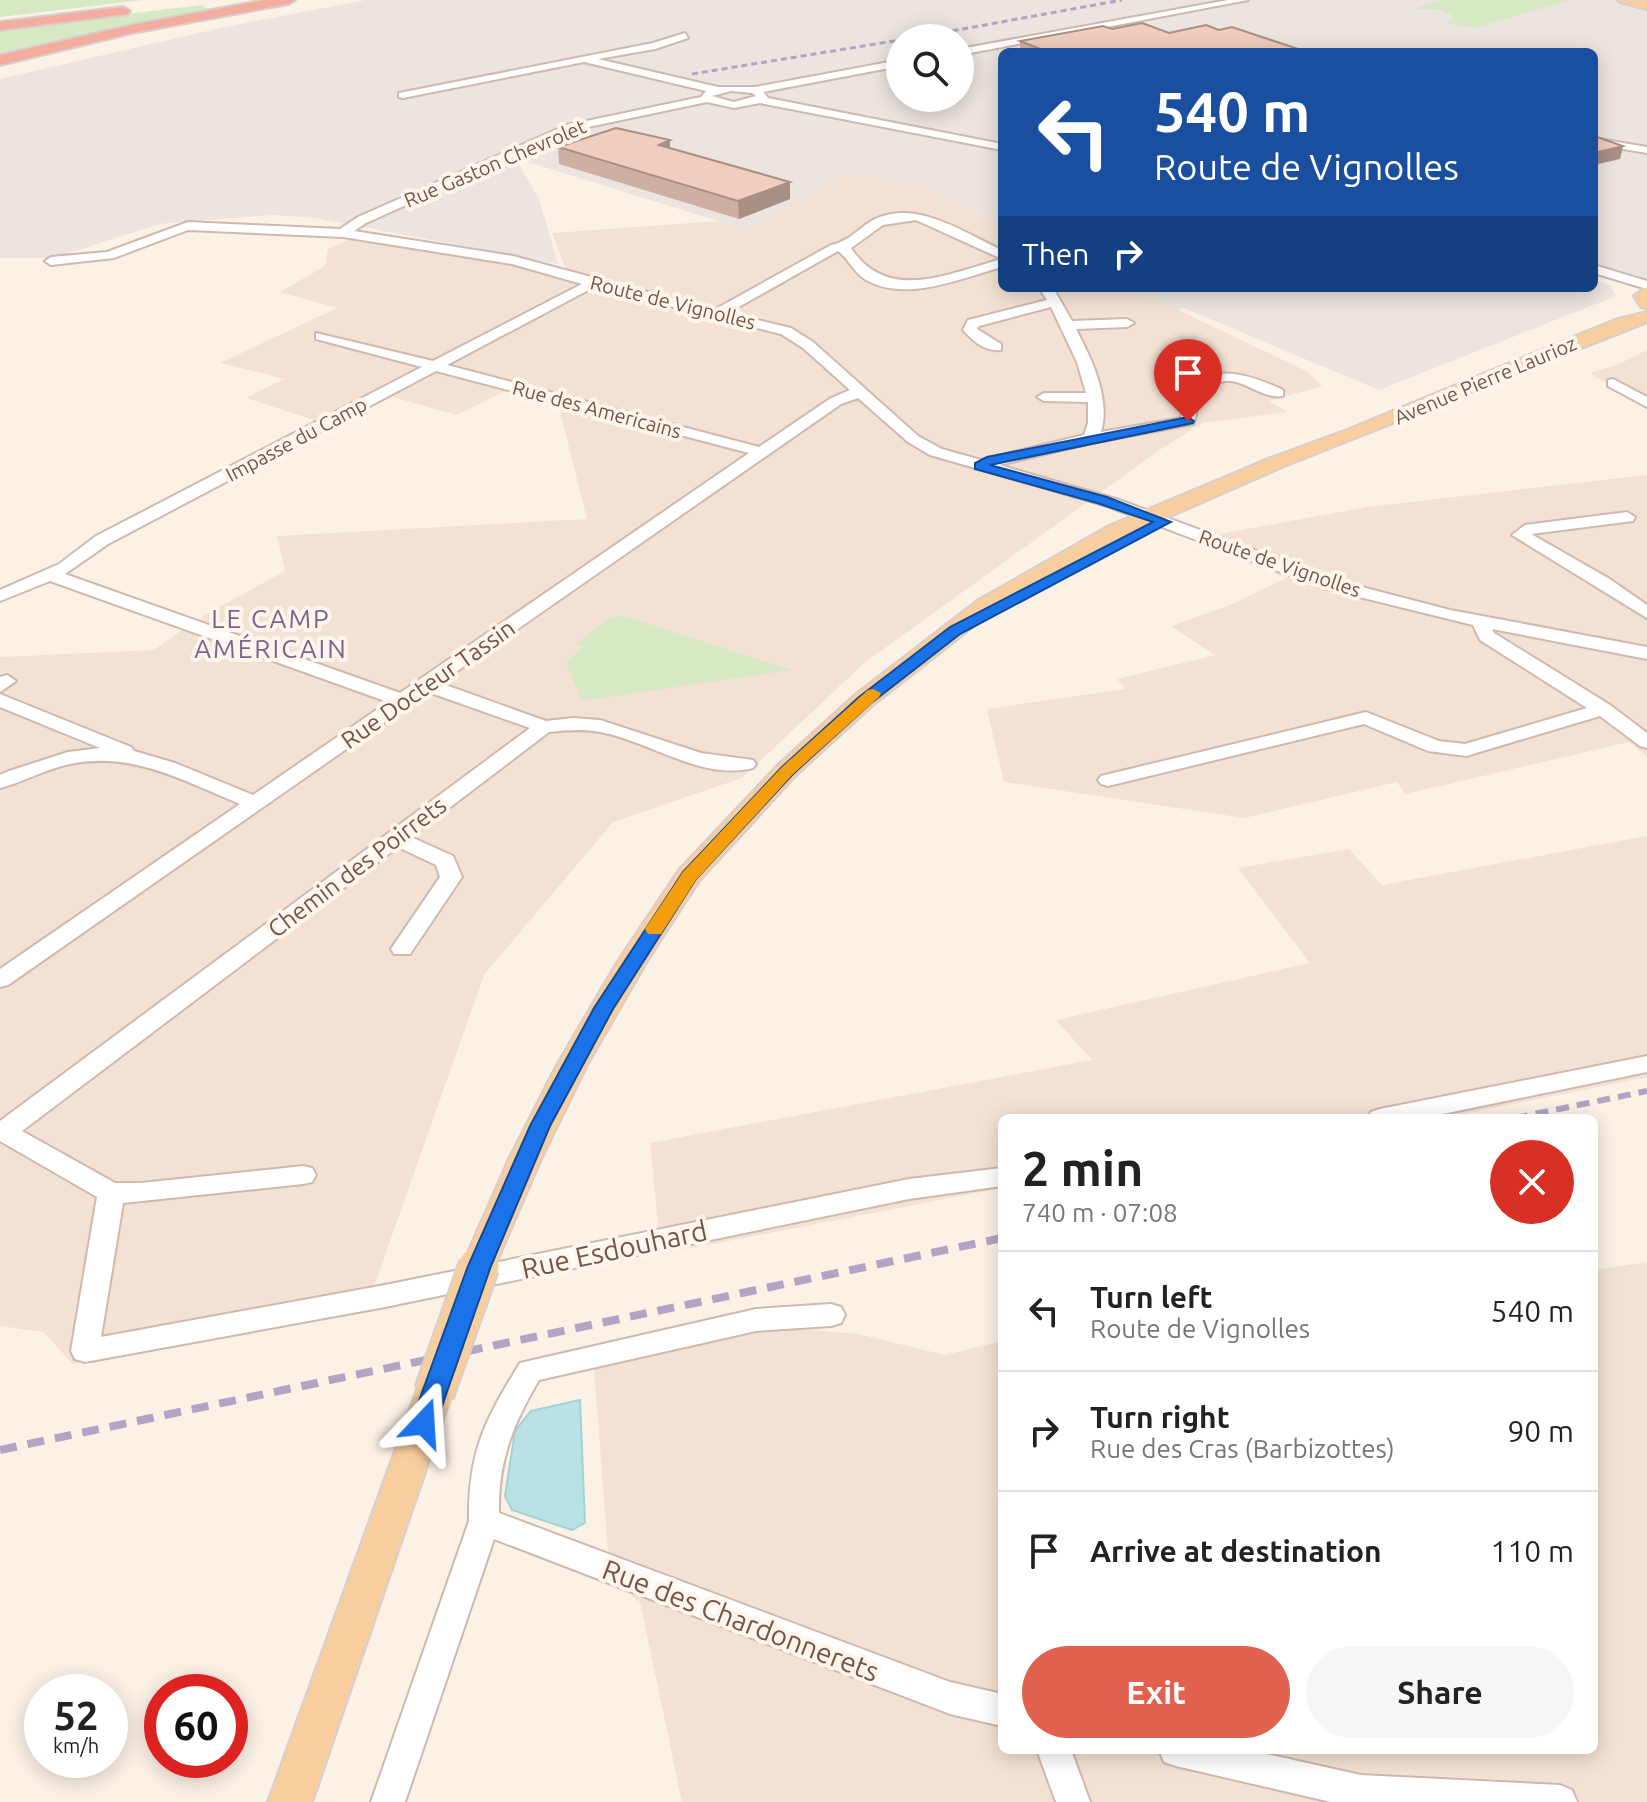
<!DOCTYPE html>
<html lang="en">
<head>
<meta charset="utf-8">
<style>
  body { margin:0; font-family:Ubuntu,sans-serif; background:#f6f6f6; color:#222; height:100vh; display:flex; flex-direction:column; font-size:30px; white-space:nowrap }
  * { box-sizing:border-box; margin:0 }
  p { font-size:26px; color:#767676 }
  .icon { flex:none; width:44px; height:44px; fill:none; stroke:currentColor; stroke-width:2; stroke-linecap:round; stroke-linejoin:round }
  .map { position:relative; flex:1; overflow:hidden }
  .side { position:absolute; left:998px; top:1114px; width:600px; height:640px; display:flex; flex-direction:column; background:#fff; border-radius:12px; box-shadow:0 4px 20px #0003 }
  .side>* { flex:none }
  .hud { position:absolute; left:998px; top:48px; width:600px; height:244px; border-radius:12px; box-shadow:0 4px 20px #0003; background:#1a4fa0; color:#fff; overflow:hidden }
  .buttons { position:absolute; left:886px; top:24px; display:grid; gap:16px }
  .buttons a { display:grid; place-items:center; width:88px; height:88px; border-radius:50%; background:#fff; box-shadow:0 4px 20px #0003; font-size:40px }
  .speed { position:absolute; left:24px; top:1674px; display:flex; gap:16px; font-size:40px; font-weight:700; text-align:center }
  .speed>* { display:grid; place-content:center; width:104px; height:104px; border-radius:50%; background:#fff; box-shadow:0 4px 20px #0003; line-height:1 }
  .speed small { font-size:20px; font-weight:400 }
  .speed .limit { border:12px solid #d22; background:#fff; color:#111 }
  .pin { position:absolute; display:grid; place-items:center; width:68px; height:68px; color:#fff; margin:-82px -34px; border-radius:50% 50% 50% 0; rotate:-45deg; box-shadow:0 0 8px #0007 }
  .pin .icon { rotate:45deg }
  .me { position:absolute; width:88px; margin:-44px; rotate:20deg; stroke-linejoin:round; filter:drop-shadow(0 0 6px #0008) }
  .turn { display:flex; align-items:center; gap:28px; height:168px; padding:0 24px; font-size:36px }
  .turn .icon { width:104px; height:104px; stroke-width:2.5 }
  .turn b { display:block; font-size:56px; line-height:68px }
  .then { display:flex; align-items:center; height:76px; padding:0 24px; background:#0003; gap:16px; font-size:30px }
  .round { display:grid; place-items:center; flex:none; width:84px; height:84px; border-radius:42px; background:#f6f6f6 }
  .summary { display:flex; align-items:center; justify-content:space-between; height:136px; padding:0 24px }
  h1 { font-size:48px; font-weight:700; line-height:60px }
  .cta { display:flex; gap:16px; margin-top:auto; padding:16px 24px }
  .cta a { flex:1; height:92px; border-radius:48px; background:#e2604e; color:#fff; font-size:32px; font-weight:700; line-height:92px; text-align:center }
  .cta a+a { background:#f6f6f6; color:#222 }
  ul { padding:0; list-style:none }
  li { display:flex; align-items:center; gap:24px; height:120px; padding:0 24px; border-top:2px solid #e0e0e0 }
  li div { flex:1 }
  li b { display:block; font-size:30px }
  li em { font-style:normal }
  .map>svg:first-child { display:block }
  .residential { fill:#f3e2d3 }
  .industrial { fill:#ebe4df; fill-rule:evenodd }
  .green { fill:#d6e9c4 }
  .water { fill:#bae2e4; stroke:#a0d3d6; stroke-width:2 }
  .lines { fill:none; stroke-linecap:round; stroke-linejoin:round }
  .minor-casing { stroke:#cfb9af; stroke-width:4 }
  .major-casing { stroke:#d8cfcd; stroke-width:4 }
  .highway-casing { stroke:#d8cfcd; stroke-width:4 }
  .minor { fill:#fff; fill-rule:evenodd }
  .major { fill:#f8ce9f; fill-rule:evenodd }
  .highway { fill:#f4ac9e; fill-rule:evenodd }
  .rail-far2 { stroke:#b2a4c5; stroke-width:3; stroke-dasharray:6 4; stroke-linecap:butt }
  .rail-far1 { stroke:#b2a4c5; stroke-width:6; stroke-dasharray:13 8; stroke-linecap:butt }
  .rail { stroke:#b2a4c5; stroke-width:8; stroke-dasharray:17 11; stroke-linecap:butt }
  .major-bridge-casing { stroke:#d8cfcd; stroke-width:43; stroke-linecap:butt }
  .major-bridge { stroke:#f8ce9f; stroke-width:39 }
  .wall { fill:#ceb0a3 }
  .shaded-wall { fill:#a89084 }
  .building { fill:#f0cdbd; stroke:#a89084; stroke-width:2 }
  .route { fill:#1a73e8; stroke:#114b97; stroke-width:2 }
  .slow { fill:#f59e0b }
  .labels { text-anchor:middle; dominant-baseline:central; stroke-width:8; stroke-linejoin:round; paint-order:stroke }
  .far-street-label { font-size:20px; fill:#74554b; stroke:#fef5eb }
  .street-label { font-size:24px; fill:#74554b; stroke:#fef5eb }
  .neighbourhood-label { font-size:26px; letter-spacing:2px; fill:#7c6390; stroke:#fef5eb }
  .near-street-label { font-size:28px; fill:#74554b; stroke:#fef5eb }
</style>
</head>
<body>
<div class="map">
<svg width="1647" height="1802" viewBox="0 0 1647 1802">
  <rect width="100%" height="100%" fill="#fcf1e5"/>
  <!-- residential -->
  <g class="residential">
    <polygon points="849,173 923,187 1002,225 1002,288 1133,288 1308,372 1322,386 1269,401 1287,412 1202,423 1158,451 863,664 742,778 613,822 484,975 365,1312 73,1364 43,1332 0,1326 0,657 154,650 196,620 285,571 277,536 587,519 557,399 509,389 457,415 392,397 332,426 246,398 285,379 220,363 337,308 280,292 325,266 328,249 352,238 382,242 394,237 490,252 566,270 552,233 720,221 747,230"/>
    <polygon points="1647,350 1647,409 1590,373 1619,364"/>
    <polygon points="1647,475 1647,757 1629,742 1405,794 1397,782 1244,818 1004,782 987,709 1125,689 1117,679 1215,655 1171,626 1230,605 1286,578 1200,544 1220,534 1367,507"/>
    <polygon points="1647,836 1647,1077 1445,1118 1002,1118 1002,1188 661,1254 650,1143 1092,1060 1056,1020 1310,963 1238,868 1349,849 1382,885"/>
    <polygon points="1647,1262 1647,1802 682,1802 640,1602 610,1579 594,1368 782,1327 858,1334 945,1355 1002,1341 1002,1750 1594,1750 1594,1270"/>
  </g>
  <!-- industrial -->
  <g class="industrial">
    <path d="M366 0H1647V279L1594 263V52H1002V225L923 187 849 173 747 230 515 158 539 199 558 264 316 218 272 215 159 224 53 258H0V79L229 26ZM900 38H960V98H900Z"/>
    <polygon points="1594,279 1610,286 1616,296 1379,390 1184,308 1178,310 1133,288 1594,288"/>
  </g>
  <!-- green -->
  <g class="green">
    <polygon points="0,0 143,0 0,17"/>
    <polygon points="1441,0 1569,0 1475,28 1447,23 1454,16 1437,9 1414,9"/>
    <polygon points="202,5 211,11 0,57 0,29"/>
    <polygon points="624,616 791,670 582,701 566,662 583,647 575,644 611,617"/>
  </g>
  <!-- water -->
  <polygon class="water" points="580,1400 585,1523 572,1530 512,1510 505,1496 515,1431 531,1411"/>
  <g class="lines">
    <!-- minor casing -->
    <g class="minor-casing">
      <g id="minor">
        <polygon points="1228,0 1248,0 960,55 960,49"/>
        <path d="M685 33 688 38 655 49 598 59 718 87H755L900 60V66L763 92 768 98 1002 144V150L760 103 734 108 707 102 574 130 366 223 354 231 513 256 714 310 831 245C848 242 858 229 873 220 916 198 964 233 1002 250V259L916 220 883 225 851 248C888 304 949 273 1002 259V267C962 278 908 302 868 281 854 274 849 259 838 251L728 313 791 328 813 342 918 436 942 449 981 460 1084 435 1088 423V402L1044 401 1037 397 1044 393H1086L1077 362 1051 307 979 326 977 329 1001 344V350C985 352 973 341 963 330L968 320 1047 300 1039 288H1053L1072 321 1127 319 1134 323 1127 327 1076 329C1091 358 1111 398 1101 432L1181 418C1192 356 1243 371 1283 390V396C1254 401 1229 357 1201 399 1196 406 1197 417 1193 424L1091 443 999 465 1119 500 1335 580 1450 610 1647 647V659L1492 629 1494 633 1610 705 1647 733V748L1640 746 1600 716 1466 756 1428 751 1364 724 1108 786 1101 784 1098 780 1101 776 1366 712 1439 741 1465 744 1587 708 1480 640 1473 625 1323 588 1107 506 930 455 908 442 858 398 841 404 440 683 546 721 573 718 600 720 701 753 753 760 756 764 753 768C701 781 650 741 600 732 583 729 566 730 549 732L411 837 453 856 462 877 410 954H394L391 949 440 877 436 865 398 847 22 1131 115 1183H141L303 1166 312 1168 316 1175 312 1182 303 1184 123 1203 101 1337 385 1285 909 1179 1002 1168V1186L909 1199 385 1307 85 1362 75 1359 71 1351 97 1197 0 1141V1121L530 728 428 692 8 985 0 987V969L240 804C184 781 132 751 70 764 45 769 24 782 0 788V775L9 771 68 752 100 748 0 707V694L131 747 134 751 175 763 253 795 388 702 50 581 0 601V590L59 564 96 536 422 367 316 339V333L433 361 582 284 512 264 343 237 188 230 114 258 51 265 45 261 51 257 107 252 188 222 340 229 358 217 567 125 701 97 706 91 584 62 403 98 399 97V93L653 43ZM731 91 752 93 756 96 734 102 712 96ZM594 287 781 334 803 348 850 390 831 398 759 447 447 365ZM436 371 749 453 400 693 65 574 108 544Z"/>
        <polygon points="1594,138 1647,147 1647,153 1594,144"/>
        <polygon points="1594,265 1647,281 1647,289 1594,273"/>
        <polygon points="1613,379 1647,397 1647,407 1608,386 1608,380"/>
        <polygon points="1627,512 1635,517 1633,521 1531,534 1608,578 1647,605 1647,618 1512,535 1525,525"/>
        <polygon points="7,675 16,681 0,692 0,677"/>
        <polygon points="1647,1056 1647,1072 1423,1118 1367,1118 1371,1112 1380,1109"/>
        <path d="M831 1304 841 1307 845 1315 841 1323 831 1326 756 1331 539 1380C513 1424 498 1461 499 1513L950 1682 1002 1694V1726L950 1714 494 1539 405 1802H371L469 1521C468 1452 485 1420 520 1363L756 1309Z"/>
        <polygon points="1037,1750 1071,1750 1090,1802 1056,1802"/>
        <polygon points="1159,1750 1249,1750 1361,1775 1560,1785 1572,1790 1577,1802 1331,1802 1176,1766 1164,1762"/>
      </g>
    </g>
    <!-- major casing -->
    <g class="major-casing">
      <g id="major">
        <polygon points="1618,0 1647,1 1647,9 1620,2"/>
        <polygon points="1647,287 1647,308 1641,307 1634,296"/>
        <polygon points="1647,312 1647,322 1282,467 1125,536 993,611 873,705 796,775 699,881 647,961 587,1065 541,1159 491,1275 479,1279 467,1275 462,1266 509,1159 557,1065 618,961 679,870 778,765 855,695 977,601 1109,526 1268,459 1342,432 1615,320"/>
        <polygon points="434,1378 447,1382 452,1393 312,1802 268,1802 416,1393 421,1382"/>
      </g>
    </g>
    <!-- highway casing -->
    <g class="highway-casing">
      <g id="highway">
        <polygon points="265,0 295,0 288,4 132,33 0,65 0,55 132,25"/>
        <polygon points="123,7 130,11 128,14 0,30 0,22"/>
      </g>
    </g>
    <!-- minor -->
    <use href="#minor" class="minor"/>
    <!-- major -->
    <use href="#major" class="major"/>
    <!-- highway -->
    <use href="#highway" class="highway"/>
    <!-- rail-far2 -->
    <g class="rail-far2">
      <polyline points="913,38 1122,0"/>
      <polyline points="692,74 900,40"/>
    </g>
    <!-- rail-far1 -->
    <polyline class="rail-far1" points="1515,1118 1647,1091"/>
    <!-- rail -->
    <polyline class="rail" points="0,1450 1002,1238"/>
    <!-- major-bridge casing -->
    <g class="major-bridge-casing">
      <polyline id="major-bridge" points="434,1393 479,1266"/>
    </g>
    <!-- major-bridge -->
    <use href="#major-bridge" class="major-bridge"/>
  </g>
  <!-- wall -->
  <g class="wall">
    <polygon points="1112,29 1169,33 1219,30 1307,52 1020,52 1020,41"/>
    <polygon points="670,140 670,148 790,199 739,219 559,164 558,147"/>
  </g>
  <!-- shaded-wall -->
  <g class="shaded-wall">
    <polygon points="670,140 670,157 659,145"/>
    <polygon points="1623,146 1620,159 1594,165 1594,153"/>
    <polygon points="790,182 790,199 739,219 738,201"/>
  </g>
  <!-- building -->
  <g class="building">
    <polygon points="1142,23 1169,33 1206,25 1219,30 1232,27 1307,52 1048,52 1020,41 1103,26 1112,29"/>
    <polygon points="616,128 670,140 659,145 790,182 738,201 558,147"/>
    <polygon points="1594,136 1623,146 1594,153"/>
  </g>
  <!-- route -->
  <polygon class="route" points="1188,417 1194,421 1193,423 990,465 1107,497 1171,522 960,634 870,704 793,774 696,879 613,1009 550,1126 491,1266 436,1423 432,1430 424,1433 415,1430 411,1423 468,1266 530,1126 594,1008 683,872 782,767 859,697 950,627 1153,522 1097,503 975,469 975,463 987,457"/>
  <!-- slow -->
  <polygon class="slow" points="873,689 881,693 879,697 793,774 696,880 661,934 648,934 645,929 683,872 782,767 868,690"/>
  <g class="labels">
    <!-- far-street labels -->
    <g class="far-street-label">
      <text transform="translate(495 163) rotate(-23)">Rue Gaston Chevrolet</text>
      <text transform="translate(673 302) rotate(14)">Route de Vignolles</text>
      <text transform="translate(1485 380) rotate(-23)">Avenue Pierre Laurioz</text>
      <text transform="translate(597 409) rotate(15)">Rue des Americains</text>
      <text transform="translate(296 439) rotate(-28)">Impasse du Camp</text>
      <text transform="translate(1280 563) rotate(19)">Route de Vignolles</text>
    </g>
    <!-- street labels -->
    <g class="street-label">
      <text transform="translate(428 684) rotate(-35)">Rue Docteur Tassin</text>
      <text transform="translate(357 867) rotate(-37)">Chemin des Poirrets</text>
    </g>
    <!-- neighbourhood labels -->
    <g class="neighbourhood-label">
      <text x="271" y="618">LE CAMP<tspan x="271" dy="30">AMÉRICAIN</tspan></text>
    </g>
    <!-- near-street labels -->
    <g class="near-street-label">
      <text transform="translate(614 1249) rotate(-12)">Rue Esdouhard</text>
      <text transform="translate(741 1620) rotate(21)">Rue des Chardonnerets</text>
    </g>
  </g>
</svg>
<div class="buttons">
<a><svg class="icon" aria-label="search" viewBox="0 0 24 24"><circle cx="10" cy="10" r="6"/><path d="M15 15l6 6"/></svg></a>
</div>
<div class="speed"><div>52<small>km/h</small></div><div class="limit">60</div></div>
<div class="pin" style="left:1188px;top:421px;background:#d93025"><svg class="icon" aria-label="arrive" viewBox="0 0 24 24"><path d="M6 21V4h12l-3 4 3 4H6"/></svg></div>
<svg class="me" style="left:424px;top:1423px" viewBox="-20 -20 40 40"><path d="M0-17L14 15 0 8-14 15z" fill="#1a73e8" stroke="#fff" stroke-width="4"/></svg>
<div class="hud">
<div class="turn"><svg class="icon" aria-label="left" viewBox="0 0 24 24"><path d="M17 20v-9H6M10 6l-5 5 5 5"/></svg><div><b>540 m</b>Route de Vignolles</div></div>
<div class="then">Then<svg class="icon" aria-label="right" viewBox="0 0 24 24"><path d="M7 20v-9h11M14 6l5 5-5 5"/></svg></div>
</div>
<section class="side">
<div class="summary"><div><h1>2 min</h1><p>740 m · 07:08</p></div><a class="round" style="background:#d93025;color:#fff"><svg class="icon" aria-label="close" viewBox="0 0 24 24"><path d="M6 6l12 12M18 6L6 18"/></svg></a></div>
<ul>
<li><svg class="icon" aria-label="left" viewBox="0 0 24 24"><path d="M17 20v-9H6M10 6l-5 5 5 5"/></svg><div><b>Turn left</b><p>Route de Vignolles</p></div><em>540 m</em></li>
<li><svg class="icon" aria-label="right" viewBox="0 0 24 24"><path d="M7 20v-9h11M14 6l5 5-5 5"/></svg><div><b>Turn right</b><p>Rue des Cras (Barbizottes)</p></div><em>90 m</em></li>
<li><svg class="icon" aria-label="arrive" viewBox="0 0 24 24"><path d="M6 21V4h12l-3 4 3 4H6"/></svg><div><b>Arrive at destination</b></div><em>110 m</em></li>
</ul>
<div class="cta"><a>Exit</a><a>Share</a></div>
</section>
</div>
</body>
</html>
